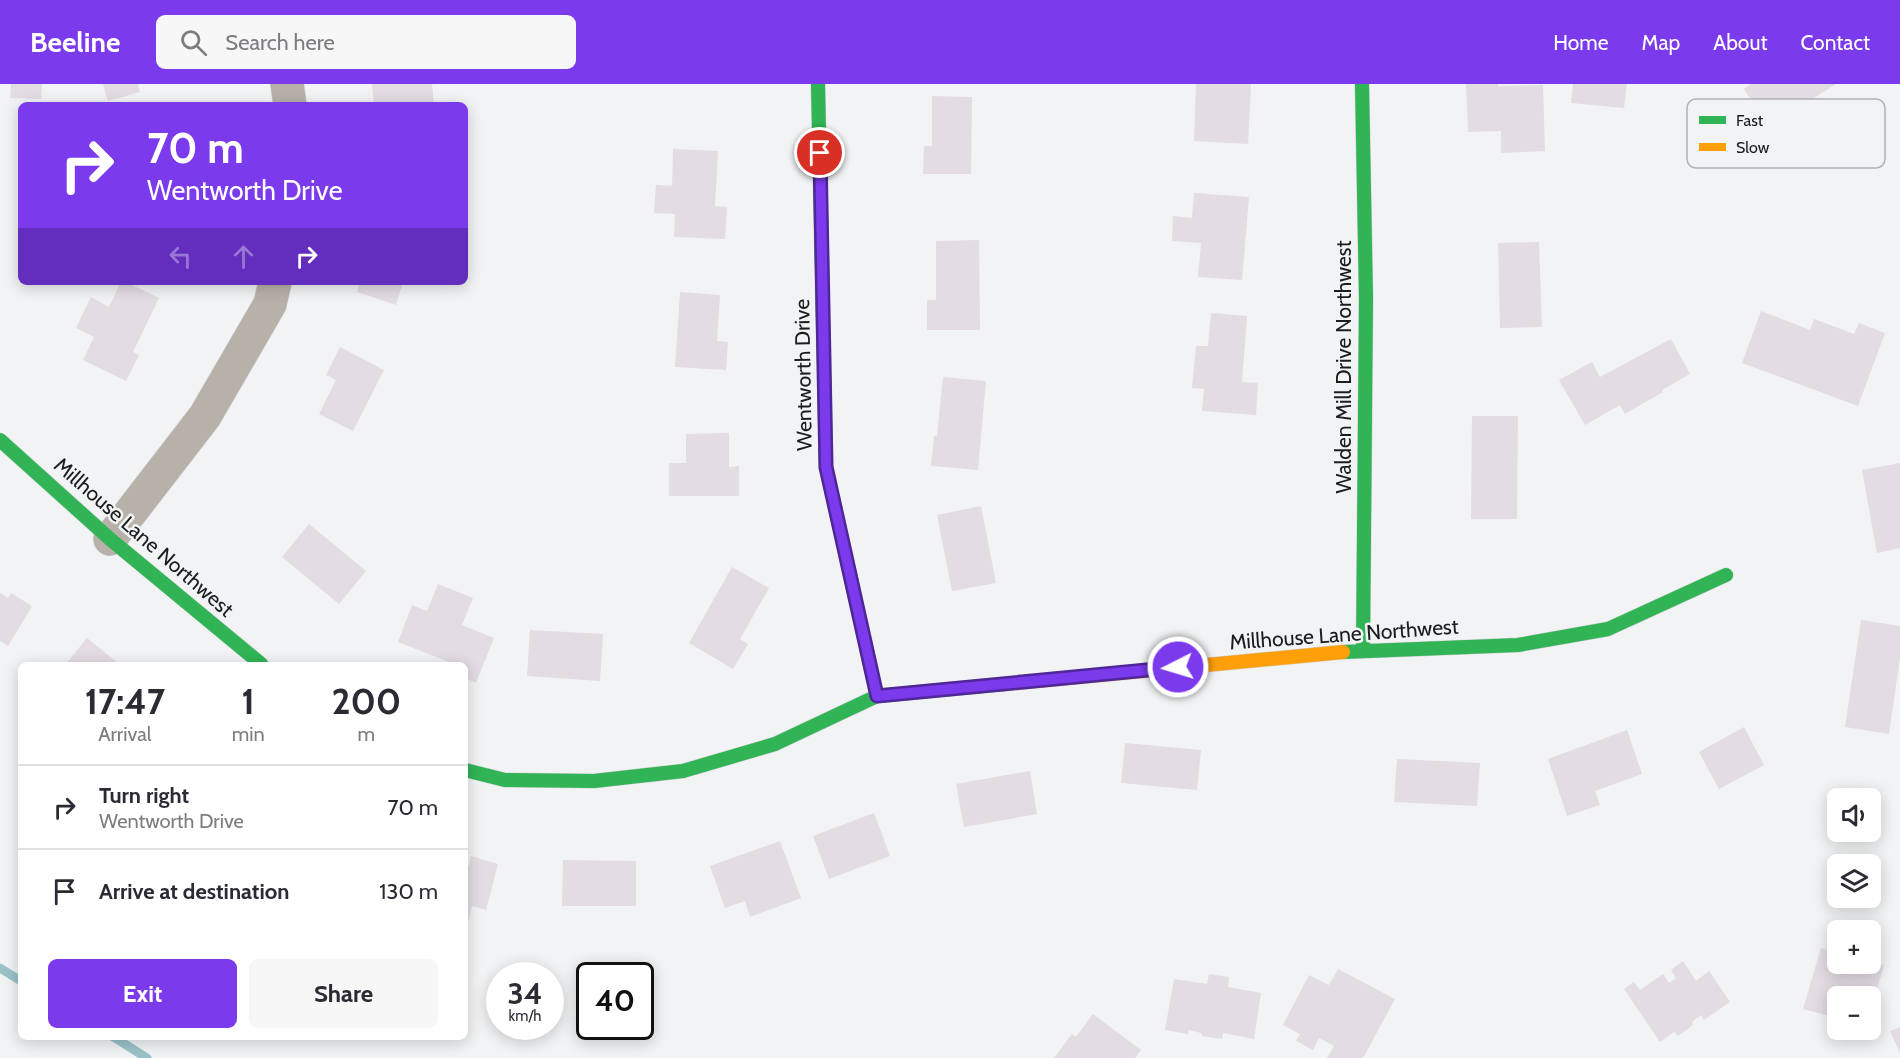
<!DOCTYPE html>
<html lang="en">
<head>
<meta charset="utf-8">
<style>
  body { margin:0; font-family:Cabin,sans-serif; background:#f7f7f7; color:#2b2b33; height:100vh; display:flex; flex-direction:column; font-size:22px; white-space:nowrap }
  * { box-sizing:border-box; margin:0 }
  p { font-size:20px; color:#7c7c81 }
  .icon { flex:none; width:33px; height:33px; fill:none; stroke:currentColor; stroke-width:2; stroke-linecap:round; stroke-linejoin:round }
  .map { position:relative; flex:1; overflow:hidden }
  .side { position:absolute; left:18px; top:578px; width:450px; height:378px; display:flex; flex-direction:column; background:#fff; border-radius:9px; box-shadow:0 3px 15px #0003 }
  .side>* { flex:none }
  .top-card { position:absolute; left:18px; top:18px; width:450px; height:183px; border-radius:9px; box-shadow:0 3px 15px #0003; background:#7c3aed; color:#fff; overflow:hidden }
  .tools { position:absolute; left:1827px; top:704px; display:grid; gap:12px }
  .tools a { display:grid; place-items:center; width:54px; height:54px; border-radius:9px; background:#fff; box-shadow:0 3px 15px #0003; font-size:30px }
  .speed { position:absolute; left:486px; top:878px; display:flex; gap:12px; font-size:30px; font-weight:700; text-align:center }
  .speed>* { display:grid; place-content:center; width:78px; height:78px; border-radius:50%; background:#fff; box-shadow:0 3px 15px #0003; line-height:1 }
  .speed small { font-size:15px; font-weight:400 }
  .speed .limit { border:3px solid #111; border-radius:9px; background:#fff; color:#111 }
  .pin { position:absolute; display:grid; place-items:center; width:51px; height:51px; color:#fff; margin:-26px; border:3px solid #fff; border-radius:50%; box-shadow:0 2px 6px #0007 }
  .me { position:absolute; width:66px; margin:-33px; rotate:265deg; stroke-linejoin:round; filter:drop-shadow(0 0 4px #0008) }
  .turn { display:flex; align-items:center; gap:21px; height:126px; padding:0 30px; font-size:27px }
  .turn .icon { width:78px; height:78px; stroke-width:2.5 }
  .turn b { display:block; font-size:42px; line-height:51px }
  .lanes { display:flex; align-items:center; height:57px; padding:0 30px; background:#0003; justify-content:center; gap:30px; direction:ltr }
  .lanes .off { opacity:.35 }
  .eta { display:flex; justify-content:space-evenly; align-items:center; height:102px; text-align:center }
  .eta b { font-size:36px; font-weight:700; line-height:42px }
  .primary-button { display:flex; gap:12px; margin-top:auto; padding:12px 30px }
  .primary-button a { flex:1; height:69px; border-radius:9px; background:#7c3aed; color:#fff; font-size:24px; font-weight:700; line-height:69px; text-align:center }
  .primary-button a+a { background:#f7f7f7; color:#2b2b33 }
  ul { padding:0; list-style:none }
  li { display:flex; align-items:center; gap:18px; height:84px; padding:0 30px; border-top:2px solid #e1e1e2 }
  li div { flex:1 }
  li b { display:block; font-size:22px }
  li em { font-style:normal }
  header { display:flex; align-items:center; gap:36px; box-sizing:border-box; height:84px; padding:0 30px; background:#7c3aed; color:#fff }
  header strong { font-size:28px }
  nav { display:flex; gap:33px; margin-inline-start:auto; font-size:21px }
  .search { width:420px; height:54px; background:#f7f7f7; display:flex; align-items:center; gap:15px; box-sizing:border-box; padding:0 21px; border-radius:9px; color:#7c7c81; font-size:22px }
  .map>svg:first-child { display:block }
  .lines { fill:none; stroke-linecap:round; stroke-linejoin:round }
  .stream { stroke:#9ac3c9; stroke-width:9 }
  .building { fill:#e3dce3 }
  .street-casing { stroke:#d0d1d1; stroke-width:34 }
  .fast-casing { stroke:#d0d1d1; stroke-width:15 }
  .slow-casing { stroke:#d0d1d1; stroke-width:15 }
  .street { stroke:#b7b1a9; stroke-width:33 }
  .fast { stroke:#30b455; stroke-width:14 }
  .slow { stroke:#ff9f0a; stroke-width:14 }
  .route-casing { stroke:#51269a; stroke-width:15 }
  .route { stroke:#7c3aed; stroke-width:10 }
  .labels { text-anchor:middle; dominant-baseline:central; stroke-width:5; stroke-linejoin:round; paint-order:stroke }
  .street-label { font-size:21px; fill:#1b1c1c; stroke:#f1f3f5 }
  .key { fill:#f1f3f5; stroke:#b1b2b4; stroke-width:1.5 }
  .key-label { font-size:16px; fill:#1b1c1c }
</style>
</head>
<body>
<header>
<strong>Beeline</strong>
<div class="search"><svg class="icon" aria-label="search" viewBox="0 0 24 24"><circle cx="10" cy="10" r="6"/><path d="M15 15l6 6"/></svg>Search here</div>
<nav><a>Home</a><a>Map</a><a>About</a><a>Contact</a></nav>
</header>
<div class="map">
<svg width="1900" height="974" viewBox="0 0 1900 974">
  <rect width="100%" height="100%" fill="#f2f3f4"/>
  <g class="lines">
    <!-- stream -->
    <g class="stream">
      <polyline points="0,884 21,897"/>
      <polyline points="112,952 147,974"/>
    </g>
  </g>
  <!-- building -->
  <g class="building">
    <polygon points="11,0 42,0 41,15 10,14"/>
    <polygon points="103,0 138,0 140,8 108,17"/>
    <polygon points="372,0 432,0 434,21 374,21"/>
    <polygon points="1196,0 1251,0 1248,60 1194,57"/>
    <polygon points="1466,0 1498,0 1498,2 1543,1 1545,67 1501,69 1501,47 1468,48"/>
    <polygon points="1573,0 1627,0 1624,24 1571,19"/>
    <polygon points="1751,0 1836,0 1768,43 1744,5"/>
    <polygon points="932,12 972,13 971,90 923,90 924,62 932,62"/>
    <polygon points="673,65 718,67 715,122 727,123 725,155 674,153 675,130 654,129 656,101 672,102"/>
    <polygon points="1194,109 1249,113 1242,196 1198,193 1201,159 1172,157 1173,132 1192,134"/>
    <polygon points="979,156 980,246 927,246 927,216 936,216 936,157"/>
    <polygon points="1539,158 1542,243 1500,244 1498,159"/>
    <polygon points="121,198 126,198 159,214 133,268 139,271 126,297 83,276 94,253 76,244 91,213 109,223"/>
    <polygon points="360,198 403,198 396,221 357,208"/>
    <polygon points="680,208 720,211 717,257 728,258 726,286 675,283"/>
    <polygon points="1761,227 1810,246 1814,235 1854,250 1859,239 1885,249 1858,322 1742,279"/>
    <polygon points="1211,229 1247,232 1242,298 1258,299 1256,331 1202,327 1204,305 1192,304 1196,262 1208,262"/>
    <polygon points="1671,255 1690,290 1662,306 1663,308 1625,330 1620,321 1585,341 1559,296 1592,278 1600,293"/>
    <polygon points="340,263 384,286 353,347 319,330 336,296 326,291"/>
    <polygon points="943,293 986,297 978,386 931,382 934,352 937,352"/>
    <polygon points="1472,332 1518,332 1517,435 1471,435"/>
    <polygon points="729,349 729,383 739,382 739,412 669,412 669,379 686,379 686,350"/>
    <polygon points="1900,379 1900,464 1877,469 1862,386"/>
    <polygon points="981,422 996,499 952,507 937,431"/>
    <polygon points="309,440 366,487 339,520 282,473"/>
    <polygon points="732,483 769,504 740,555 748,560 733,585 689,559"/>
    <polygon points="438,500 473,514 462,541 494,554 476,599 465,594 465,580 454,580 398,558 412,521 427,527"/>
    <polygon points="0,509 8,514 11,509 32,522 8,562 0,557"/>
    <polygon points="1861,536 1900,542 1900,574 1889,650 1845,643"/>
    <polygon points="530,546 603,550 600,597 527,592"/>
    <polygon points="87,554 119,580 66,580"/>
    <polygon points="1744,643 1764,681 1719,705 1699,668"/>
    <polygon points="1627,646 1642,690 1595,707 1600,721 1567,732 1548,675"/>
    <polygon points="1125,659 1201,666 1197,706 1121,699"/>
    <polygon points="1397,675 1480,679 1477,722 1394,718"/>
    <polygon points="1030,687 1037,730 964,743 956,700"/>
    <polygon points="874,729 890,772 829,795 813,752"/>
    <polygon points="780,757 801,814 750,833 745,817 725,824 710,782"/>
    <polygon points="471,772 498,780 486,826 472,822 467,843 465,842 465,781 469,782"/>
    <polygon points="563,776 636,777 636,822 562,822"/>
    <polygon points="1821,864 1838,869 1838,879 1870,879 1870,877 1884,881 1871,926 1870,912 1838,912 1838,928 1834,927 1833,933 1803,925"/>
    <polygon points="1683,877 1696,897 1709,887 1730,918 1704,936 1701,931 1692,938 1693,941 1678,952 1674,948 1660,958 1624,905 1634,898 1640,906 1663,890 1669,899 1676,894 1671,886"/>
    <polygon points="1338,885 1395,915 1363,974 1327,974 1334,962 1319,954 1313,966 1296,957 1300,950 1283,941 1309,891 1329,901"/>
    <polygon points="1209,890 1229,893 1228,903 1261,909 1254,955 1223,949 1222,955 1202,952 1201,949 1189,946 1188,950 1165,946 1174,895 1207,900"/>
    <polygon points="1093,930 1141,966 1135,974 1054,974 1072,950 1076,953"/>
    <polygon points="1900,943 1900,969 1890,947"/>
  </g>
  <g class="lines">
    <!-- street casing -->
    <g class="street-casing">
      <g id="street">
        <polyline points="287,0 290,21"/>
        <polyline points="110,455 205,332 270,220 275,198"/>
      </g>
    </g>
    <!-- fast casing -->
    <g class="fast-casing">
      <g id="fast">
        <polyline points="818,0 826,383 877,612"/>
        <polyline points="1362,0 1366,214 1363,566"/>
        <polyline points="0,356 110,455 261,580"/>
        <polyline points="1343,568 1518,561 1608,545 1726,491"/>
        <polyline points="465,686 505,696 594,697 683,687 775,660 877,612 1005,600"/>
      </g>
    </g>
    <!-- slow casing -->
    <g class="slow-casing">
      <polyline id="slow" points="1005,600 1343,568"/>
    </g>
    <!-- street -->
    <use href="#street" class="street"/>
    <!-- fast -->
    <use href="#fast" class="fast"/>
    <!-- slow -->
    <use href="#slow" class="slow"/>
  </g>
  <g class="lines">
    <!-- route casing -->
    <g class="route-casing">
      <polyline id="route" points="820,69 826,383 877,612 1178,583"/>
    </g>
    <!-- route -->
    <use href="#route" class="route"/>
  </g>
  <g class="labels">
    <!-- street labels -->
    <g class="street-label">
      <text transform="translate(1343 283) rotate(-90)">Walden Mill Drive Northwest</text>
      <text transform="translate(803 291) rotate(-91)">Wentworth Drive</text>
      <text transform="translate(144 453) rotate(41)">Millhouse Lane Northwest</text>
      <text transform="translate(1344 550) rotate(-4)">Millhouse Lane Northwest</text>
    </g>
  </g>
  <!-- legend -->
  <rect x="1687" y="15" width="198" height="69" rx="9" class="key"/>
  <rect x="1699" y="32" width="27" height="8" fill="#30b455"/>
  <rect x="1699" y="59" width="27" height="8" fill="#ff9f0a"/>
  <g class="key-label">
    <text x="1736" y="42">Fast</text>
    <text x="1736" y="69">Slow</text>
  </g>
</svg>
<div class="tools">
<a><svg class="icon" aria-label="sound" viewBox="0 0 24 24"><path d="M4 9h4l5-4v14l-5-4H4zM17 9q2 3 0 6"/></svg></a>
<a><svg class="icon" aria-label="layers" viewBox="0 0 24 24"><path d="M12 4l9 5-9 5-9-5zM3 14l9 5 9-5"/></svg></a>
<a>+</a>
<a>−</a>
</div>
<div class="speed"><div>34<small>km/h</small></div><div class="limit">40</div></div>
<div class="pin" style="left:820px;top:69px;background:#d93025"><svg class="icon" aria-label="arrive" viewBox="0 0 24 24"><path d="M6 21V4h12l-3 4 3 4H6"/></svg></div>
<svg class="me" style="left:1178px;top:583px" viewBox="-20 -20 40 40"><circle r="17" fill="#7c3aed" stroke="#fff" stroke-width="3"/><path d="M0-11L8 9 0 5-8 9z" fill="#fff"/></svg>
<div class="top-card">
<div class="turn"><svg class="icon" aria-label="right" viewBox="0 0 24 24"><path d="M7 20v-9h11M14 6l5 5-5 5"/></svg><div><b>70 m</b>Wentworth Drive</div></div>
<div class="lanes"><svg class="icon off" aria-label="left" viewBox="0 0 24 24"><path d="M17 20v-9H6M10 6l-5 5 5 5"/></svg><svg class="icon off" aria-label="ahead" viewBox="0 0 24 24"><path d="M12 20V5M6 11l6-6 6 6"/></svg><svg class="icon" aria-label="right" viewBox="0 0 24 24"><path d="M7 20v-9h11M14 6l5 5-5 5"/></svg></div>
</div>
<section class="side">
<div class="eta">
<div><b>17:47</b><p>Arrival</p></div>
<div><b>1</b><p>min</p></div>
<div><b>200</b><p>m</p></div>
</div>
<ul>
<li><svg class="icon" aria-label="right" viewBox="0 0 24 24"><path d="M7 20v-9h11M14 6l5 5-5 5"/></svg><div><b>Turn right</b><p>Wentworth Drive</p></div><em>70 m</em></li>
<li><svg class="icon" aria-label="arrive" viewBox="0 0 24 24"><path d="M6 21V4h12l-3 4 3 4H6"/></svg><div><b>Arrive at destination</b></div><em>130 m</em></li>
</ul>
<div class="primary-button"><a>Exit</a><a>Share</a></div>
</section>
</div>
</body>
</html>
